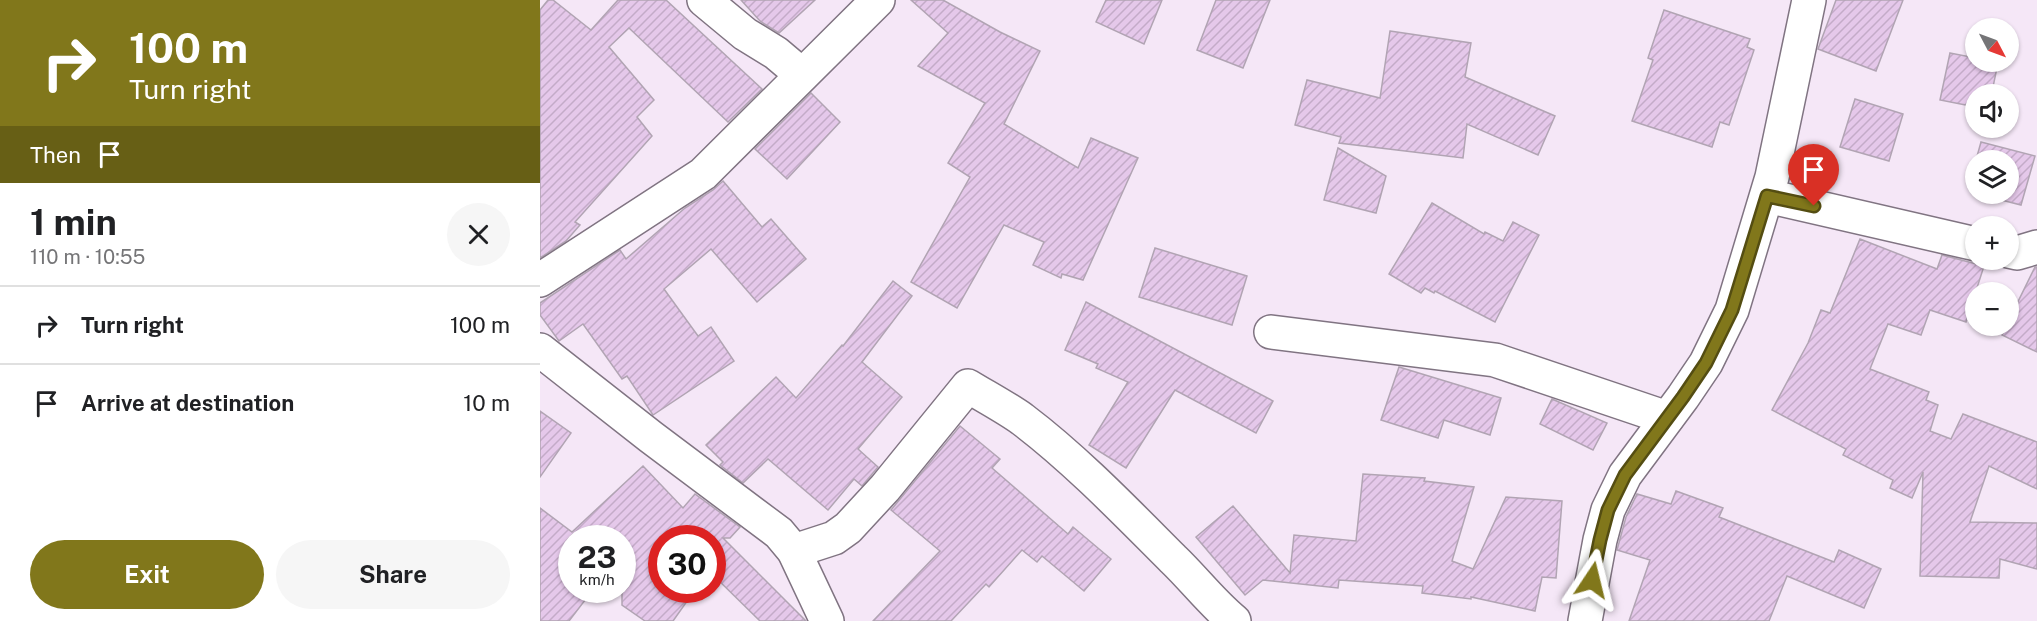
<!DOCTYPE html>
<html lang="en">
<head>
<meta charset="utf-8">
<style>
  body { margin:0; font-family:"Public Sans",sans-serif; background:#f6f6f6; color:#202124; height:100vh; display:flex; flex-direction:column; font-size:22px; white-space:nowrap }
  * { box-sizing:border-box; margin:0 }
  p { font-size:20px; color:#757577 }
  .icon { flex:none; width:33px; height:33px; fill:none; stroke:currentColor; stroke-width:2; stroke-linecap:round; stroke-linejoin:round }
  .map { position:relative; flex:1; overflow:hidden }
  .panel { display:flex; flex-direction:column; background:#fff; width:540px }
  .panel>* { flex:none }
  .top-card { background:#81771b; color:#fff; overflow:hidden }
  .needle { width:39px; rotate:131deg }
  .tools { position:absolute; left:1425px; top:18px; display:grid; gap:12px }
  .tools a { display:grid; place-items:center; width:54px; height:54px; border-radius:50%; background:#fff; box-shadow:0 2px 4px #0004; font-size:30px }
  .speed { position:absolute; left:18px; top:525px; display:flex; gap:12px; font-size:30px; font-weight:700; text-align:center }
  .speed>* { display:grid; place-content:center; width:78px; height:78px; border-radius:50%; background:#fff; box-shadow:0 2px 4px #0004; line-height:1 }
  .speed small { font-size:15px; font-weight:400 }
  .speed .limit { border:9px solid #d22; background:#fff; color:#111 }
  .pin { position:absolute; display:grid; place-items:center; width:51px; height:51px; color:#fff; margin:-62px -26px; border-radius:50% 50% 50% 0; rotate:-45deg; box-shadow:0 0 6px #0007 }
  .pin .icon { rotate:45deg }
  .me { position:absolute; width:66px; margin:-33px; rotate:10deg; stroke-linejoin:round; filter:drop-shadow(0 0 4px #0008) }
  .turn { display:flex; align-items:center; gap:21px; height:126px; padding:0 30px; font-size:27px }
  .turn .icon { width:78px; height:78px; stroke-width:2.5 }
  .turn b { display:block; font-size:42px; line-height:51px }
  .then { display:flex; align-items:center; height:57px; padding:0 30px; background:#0003; gap:12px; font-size:22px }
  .round { display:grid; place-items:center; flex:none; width:63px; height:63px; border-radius:32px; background:#f6f6f6 }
  .head { display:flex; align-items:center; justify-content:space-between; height:102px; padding:0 30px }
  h1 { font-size:36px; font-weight:700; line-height:45px }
  .primary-button { display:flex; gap:12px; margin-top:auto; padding:12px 30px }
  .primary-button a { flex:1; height:69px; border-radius:36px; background:#81771b; color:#fff; font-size:24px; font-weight:700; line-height:69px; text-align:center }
  .primary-button a+a { background:#f6f6f6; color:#202124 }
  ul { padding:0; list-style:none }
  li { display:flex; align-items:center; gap:18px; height:78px; padding:0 30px; border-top:2px solid #e0e0e0 }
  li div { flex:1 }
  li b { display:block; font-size:22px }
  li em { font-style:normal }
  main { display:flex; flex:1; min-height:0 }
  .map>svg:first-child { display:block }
  .building { fill:url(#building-hatch); stroke:#b1a4b3; stroke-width:1.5 }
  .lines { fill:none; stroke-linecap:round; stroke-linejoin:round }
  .street-casing { stroke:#807482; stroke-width:36 }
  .street { stroke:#fff; stroke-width:33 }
  .route-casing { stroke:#544d12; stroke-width:15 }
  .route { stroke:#81771b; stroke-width:10 }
</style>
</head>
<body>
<main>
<section class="panel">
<div class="top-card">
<div class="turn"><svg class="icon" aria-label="right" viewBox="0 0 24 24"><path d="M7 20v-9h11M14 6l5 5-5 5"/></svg><div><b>100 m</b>Turn right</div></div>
<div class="then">Then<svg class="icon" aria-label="arrive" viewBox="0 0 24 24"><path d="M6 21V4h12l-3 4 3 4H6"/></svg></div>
</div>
<div class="head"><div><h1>1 min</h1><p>110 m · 10:55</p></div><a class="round"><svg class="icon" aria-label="close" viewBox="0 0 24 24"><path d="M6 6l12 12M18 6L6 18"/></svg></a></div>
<ul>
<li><svg class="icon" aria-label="right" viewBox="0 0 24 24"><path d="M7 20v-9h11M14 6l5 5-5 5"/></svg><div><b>Turn right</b></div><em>100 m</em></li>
<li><svg class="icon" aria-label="arrive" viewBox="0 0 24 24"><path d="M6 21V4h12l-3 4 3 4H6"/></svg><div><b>Arrive at destination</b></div><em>10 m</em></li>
</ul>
<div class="primary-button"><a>Exit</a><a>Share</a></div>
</section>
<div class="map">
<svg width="1497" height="621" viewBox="0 0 1497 621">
  <defs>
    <pattern id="building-hatch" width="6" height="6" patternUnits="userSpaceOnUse" patternTransform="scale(1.5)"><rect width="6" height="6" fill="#e5c8ea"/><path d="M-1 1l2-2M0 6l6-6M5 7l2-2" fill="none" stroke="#c4abc8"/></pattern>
  </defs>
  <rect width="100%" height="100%" fill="#f5e7f7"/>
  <!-- building -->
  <g class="building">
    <polygon points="8,0 13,0 51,30 78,0 126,0 222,89 188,122 89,28 69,47 114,100 97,117 112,136 35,222 40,225 26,241 0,258 0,10"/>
    <polygon points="201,0 275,0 239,33 220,21"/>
    <polygon points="371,0 403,0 460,32 500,51 464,124 538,168 551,138 598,158 543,280 522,274 521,278 493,265 504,242 464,225 417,308 371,282 430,177 408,163 445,103 378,66 408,33"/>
    <polygon points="566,0 622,0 604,44 556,22"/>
    <polygon points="676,0 730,0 703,68 657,50"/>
    <polygon points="1296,0 1363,0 1336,71 1278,49"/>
    <polygon points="1124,10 1210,39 1207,47 1214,50 1189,125 1180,122 1172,147 1092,121 1113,60 1108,58"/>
    <polygon points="850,31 931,43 925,77 1015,116 998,155 927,124 923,158 799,143 801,137 755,125 767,80 840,98"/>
    <polygon points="1410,53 1436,58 1436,62 1458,63 1453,87 1446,86 1444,94 1436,94 1436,107 1400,100"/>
    <polygon points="271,93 300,122 247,179 215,149"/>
    <polygon points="1315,99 1363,114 1349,161 1300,147"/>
    <polygon points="1441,142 1495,156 1481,205 1438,194 1468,194 1468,160 1436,160"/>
    <polygon points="798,148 846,176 836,213 784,200"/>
    <polygon points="183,181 222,227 231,219 266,259 217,302 171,249 124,289 158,336 171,327 194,361 113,415 87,376 82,379 43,324 19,341 0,315 0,303 80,250 86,259 145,208 173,190"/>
    <polygon points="892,203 944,234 945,232 963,241 973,222 999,235 955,322 895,291 894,293 885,288 881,293 849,274"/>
    <polygon points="1320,239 1397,269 1402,255 1444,266 1426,322 1390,310 1381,335 1348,324 1330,369 1389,392 1386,400 1398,405 1390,431 1411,439 1423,414 1497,442 1497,489 1449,466 1430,522 1497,523 1497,569 1460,559 1459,578 1380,576 1383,472 1372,498 1350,488 1353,480 1303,455 1306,449 1232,410 1268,343 1281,310 1290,313"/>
    <polygon points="615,248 707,276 692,325 599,297"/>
    <polygon points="1495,267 1497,267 1497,352 1462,335 1467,326 1468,326 1468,322"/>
    <polygon points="353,281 372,296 322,362 362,397 318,449 338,467 322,486 314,479 288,510 228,459 203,483 180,465 183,462 166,445 236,377 256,398 302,345 303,346"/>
    <polygon points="546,302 733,401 716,433 635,390 586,468 549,445 588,382 556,368 558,364 525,350"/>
    <polygon points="859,367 961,398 950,435 904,420 898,438 841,420"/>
    <polygon points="1012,399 1067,423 1053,450 1000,424"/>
    <polygon points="0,411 31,433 0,477"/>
    <polygon points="420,426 460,459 452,468 528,534 533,527 571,559 544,591 502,556 497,562 482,550 449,587 446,584 411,621 333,621 400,551 351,510"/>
    <polygon points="103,466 143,508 155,494 200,527 190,538 183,538 266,621 220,621 172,574 172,538 122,538 122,590 155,590 133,621 105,621 82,605 82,538 32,538 32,590 41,590 49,595 29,621 0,621 0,508 32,532"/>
    <polygon points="823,474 885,478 884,481 934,487 912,561 933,569 966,497 1022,501 1016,578 1002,577 995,611 931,597 931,599 882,593 883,586 799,580 798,588 723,580 705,595 656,537 693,506 750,573 754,535 816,541"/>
    <polygon points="1136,491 1183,508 1179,517 1294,562 1299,550 1341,569 1324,608 1247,576 1229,621 1089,621 1110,560 1077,550 1086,517 1097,494 1131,504"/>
  </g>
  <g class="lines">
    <!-- street casing -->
    <g class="street-casing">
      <g id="street">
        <polyline points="164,0 205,34 236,53 262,75"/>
        <polyline points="1227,196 1436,244"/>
        <polyline points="1468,251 1477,253 1497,247"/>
        <polyline points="0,280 163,174 338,0"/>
        <polyline points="731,332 955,360 1127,418"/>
        <polyline points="0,350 111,437 239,533 254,551 287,621"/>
        <path d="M254 551 294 538 308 528 345 488 428 386C446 397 465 407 482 419 535 459 586 512 633 559 654 579 671 602 694 621"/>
        <polyline points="1045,621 1060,540 1068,510 1085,475 1143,397 1166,363 1192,310 1232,177 1269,0"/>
      </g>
    </g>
    <!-- street -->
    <use href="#street" class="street"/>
  </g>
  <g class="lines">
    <!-- route casing -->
    <g class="route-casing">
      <polyline id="route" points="1052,580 1060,540 1068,510 1085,475 1143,397 1166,363 1192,310 1227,196 1274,206"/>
    </g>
    <!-- route -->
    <use href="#route" class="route"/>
  </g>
</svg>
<div class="tools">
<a><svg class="needle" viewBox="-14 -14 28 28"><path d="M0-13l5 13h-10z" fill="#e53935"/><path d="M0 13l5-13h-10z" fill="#757577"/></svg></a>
<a><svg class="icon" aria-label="sound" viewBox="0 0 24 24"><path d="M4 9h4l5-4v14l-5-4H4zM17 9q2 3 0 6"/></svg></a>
<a><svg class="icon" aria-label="layers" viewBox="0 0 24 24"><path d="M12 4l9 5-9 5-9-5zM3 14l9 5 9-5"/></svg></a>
<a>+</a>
<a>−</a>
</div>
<div class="speed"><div>23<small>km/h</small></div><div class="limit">30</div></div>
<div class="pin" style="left:1274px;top:206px;background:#d93025"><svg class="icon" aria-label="arrive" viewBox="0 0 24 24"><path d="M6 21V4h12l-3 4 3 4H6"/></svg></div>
<svg class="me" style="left:1052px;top:580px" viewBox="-20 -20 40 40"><path d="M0-17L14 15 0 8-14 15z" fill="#81771b" stroke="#fff" stroke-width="4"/></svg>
</div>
</main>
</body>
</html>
